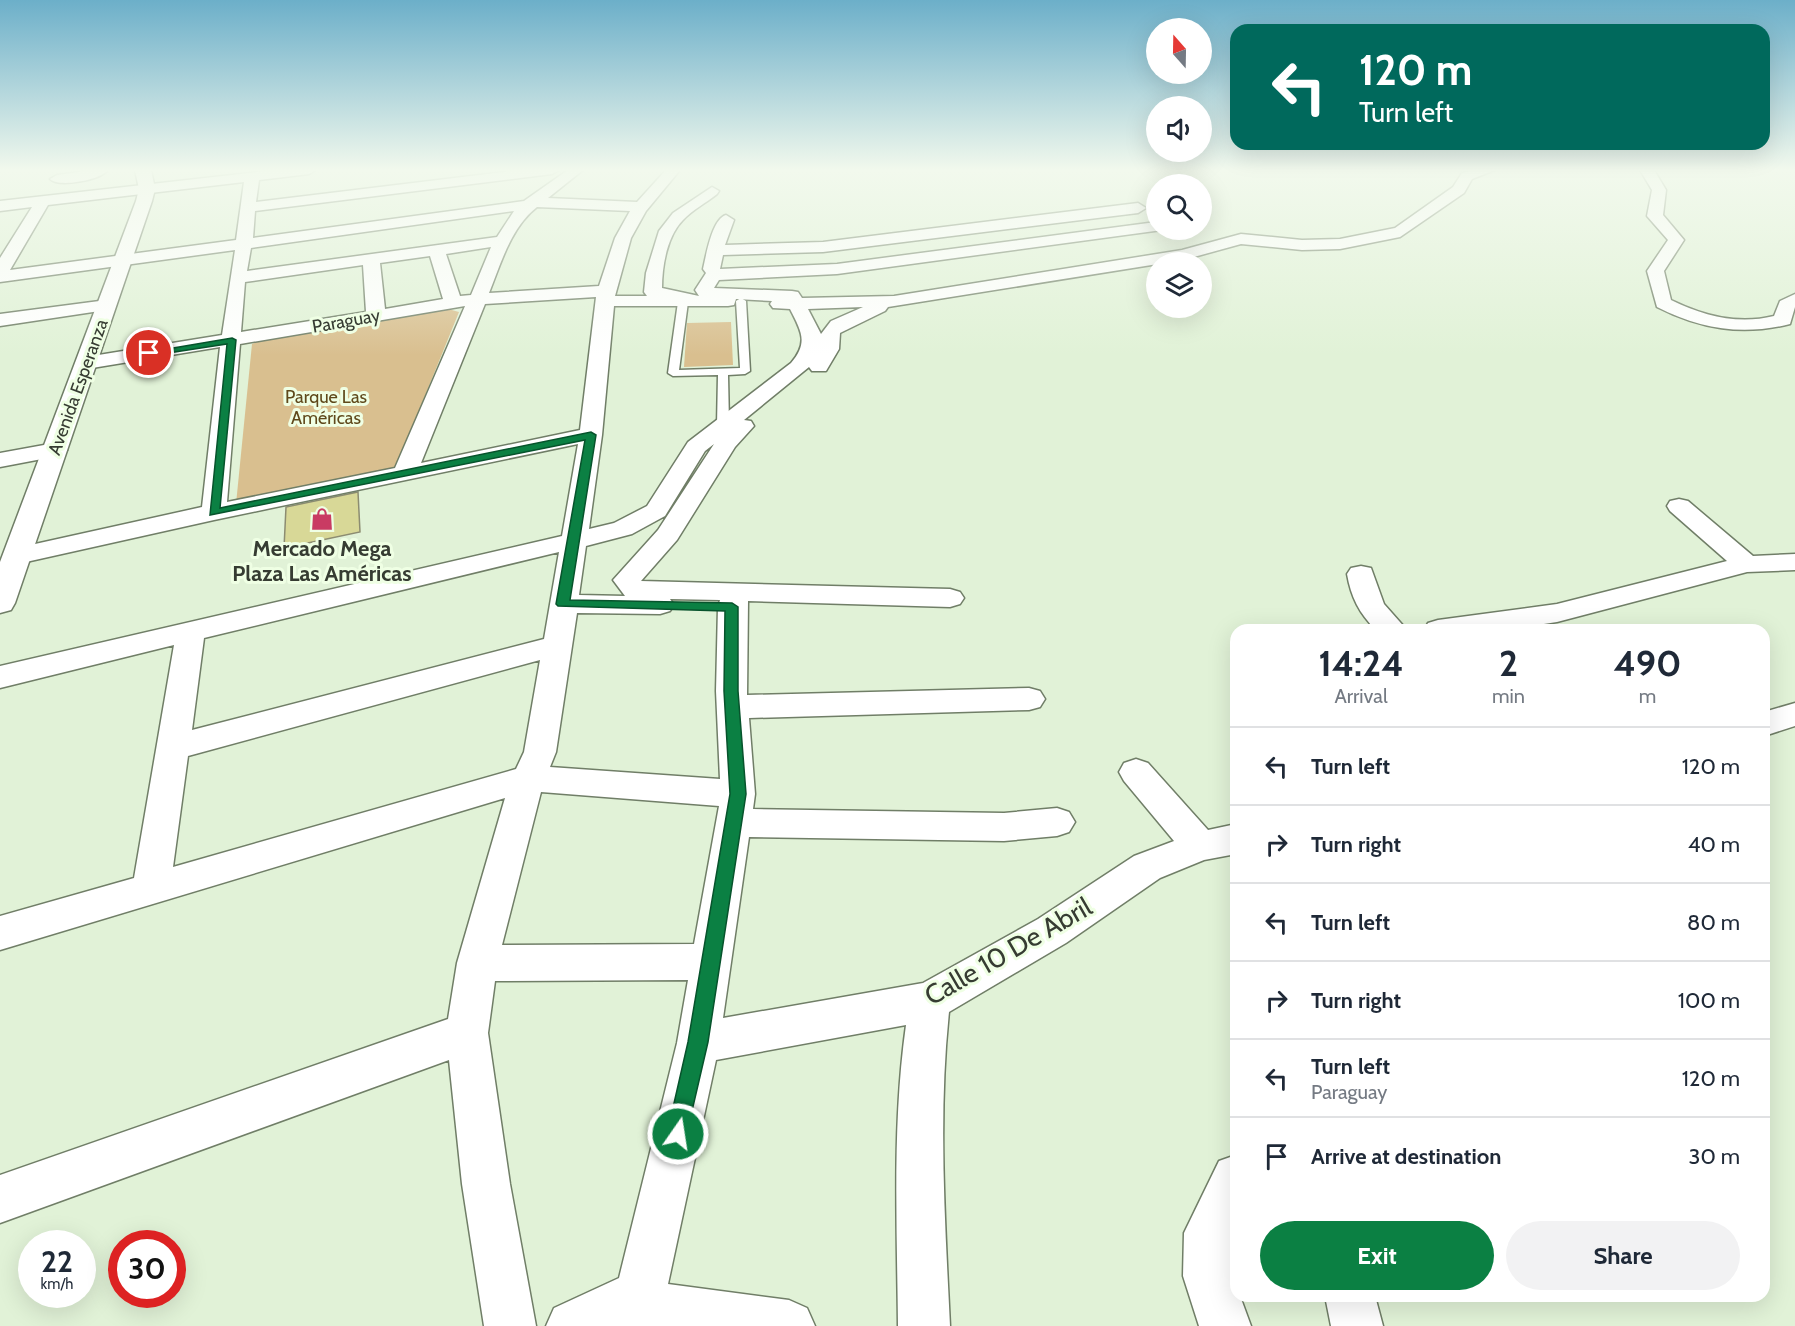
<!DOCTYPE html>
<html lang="en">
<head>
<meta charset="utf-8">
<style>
  body { margin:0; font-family:Cabin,sans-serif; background:#f2f2f3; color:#1f2937; height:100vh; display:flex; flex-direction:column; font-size:22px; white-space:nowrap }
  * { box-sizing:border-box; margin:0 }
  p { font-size:20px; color:#747a83 }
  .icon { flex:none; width:33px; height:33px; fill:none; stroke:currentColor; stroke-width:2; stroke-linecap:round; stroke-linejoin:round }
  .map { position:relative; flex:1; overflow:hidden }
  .details { position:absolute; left:1230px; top:624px; width:540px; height:678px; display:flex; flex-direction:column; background:#fff; border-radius:18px; box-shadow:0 6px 24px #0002 }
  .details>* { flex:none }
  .guide { position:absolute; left:1230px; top:24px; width:540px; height:126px; border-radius:18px; box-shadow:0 6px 24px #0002; background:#00695c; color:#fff; overflow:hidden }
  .needle { width:39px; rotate:340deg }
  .tools { position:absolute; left:1146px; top:18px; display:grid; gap:12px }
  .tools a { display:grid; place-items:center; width:66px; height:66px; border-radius:50%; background:#fff; box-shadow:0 6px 24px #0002; font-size:30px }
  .speed { position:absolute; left:18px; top:1230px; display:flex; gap:12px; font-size:30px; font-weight:700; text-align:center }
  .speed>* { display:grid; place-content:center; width:78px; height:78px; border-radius:50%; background:#fff; box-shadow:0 6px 24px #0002; line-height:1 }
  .speed small { font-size:15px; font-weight:400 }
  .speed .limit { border:9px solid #d22; background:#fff; color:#111 }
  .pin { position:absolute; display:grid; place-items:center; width:51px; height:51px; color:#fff; margin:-26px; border:3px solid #fff; border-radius:50%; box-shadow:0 2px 6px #0007 }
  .me { position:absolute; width:66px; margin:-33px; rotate:13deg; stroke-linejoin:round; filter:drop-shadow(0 0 4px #0008) }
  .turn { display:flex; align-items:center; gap:21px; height:126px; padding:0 30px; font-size:27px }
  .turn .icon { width:78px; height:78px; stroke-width:2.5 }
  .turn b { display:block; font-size:42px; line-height:51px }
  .eta { display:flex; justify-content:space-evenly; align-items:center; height:102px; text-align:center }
  .eta b { font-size:36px; font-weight:700; line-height:42px }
  .action { display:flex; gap:12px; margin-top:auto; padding:12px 30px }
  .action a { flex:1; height:69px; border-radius:36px; background:#0b8043; color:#fff; font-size:24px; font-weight:700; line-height:69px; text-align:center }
  .action a+a { background:#f2f2f3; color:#1f2937 }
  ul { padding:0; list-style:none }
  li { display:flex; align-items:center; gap:18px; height:78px; padding:0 30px; border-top:2px solid #e0e1e3 }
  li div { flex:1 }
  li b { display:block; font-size:22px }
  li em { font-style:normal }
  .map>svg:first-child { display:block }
  .green { fill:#d9bf8f }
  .building { fill:#d8d897; stroke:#8c8c71; stroke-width:1.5 }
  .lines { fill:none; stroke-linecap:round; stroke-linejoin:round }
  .lane-casing { stroke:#707e67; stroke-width:3 }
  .street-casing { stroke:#707e67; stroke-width:3 }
  .secondary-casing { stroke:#707e67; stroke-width:3 }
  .lane { fill:#fff; fill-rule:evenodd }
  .street { fill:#fff; fill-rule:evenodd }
  .secondary { fill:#fff; fill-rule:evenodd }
  .route { fill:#0b8043; stroke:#07532c; stroke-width:1.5 }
  .labels { text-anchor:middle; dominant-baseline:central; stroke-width:6; stroke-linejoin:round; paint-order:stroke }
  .far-street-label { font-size:18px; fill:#363c32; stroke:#efffe4 }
  .far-park-label { font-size:18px; fill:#5f491b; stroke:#efffe4 }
  .poi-label { font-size:22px; font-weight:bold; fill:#363c32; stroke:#efffe4 }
  .near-street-label { font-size:27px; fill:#363c32; stroke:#efffe4 }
</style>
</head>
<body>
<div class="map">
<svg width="1795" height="1326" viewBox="0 0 1795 1326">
  <rect width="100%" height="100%" fill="#e1f2d7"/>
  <!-- green -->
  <g class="green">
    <polygon points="448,309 459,312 394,472 236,504 252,344 261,340"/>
    <polygon points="731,322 733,365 684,367 687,323"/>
  </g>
  <!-- building -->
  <polygon class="building" points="358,492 360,532 284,548 286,507"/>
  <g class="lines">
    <!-- lane casing -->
    <g class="lane-casing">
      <polygon id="lane" points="741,298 746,301 750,371 745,374 728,375 729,425 723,428 717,425 718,375 673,376 668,373 678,302 683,299 688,302 679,370 740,368 736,301"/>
    </g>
    <!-- street casing -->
    <g class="street-casing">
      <g id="street">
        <path d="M92 170H108C100 180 59 188 50 179L57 175Z"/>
        <path d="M275 170H316L309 174 259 180 256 202 520 170H559L552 174 255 211 253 238 524 201 568 170H583L548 198 637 202 666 170H680L646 211 631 238 615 296H647L644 292 646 273 659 231 673 213 712 187 719 191 717 194C706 203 692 210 683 220 667 236 662 266 662 288L699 296 695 290 706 273 703 269C706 256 712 219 726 215L734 220 725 245 823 242 1138 203 1146 208 1138 213 823 252 723 255 720 269 837 264 1156 222V230H1162L837 274 719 280 714 288 792 291 798 292 802 298 894 296 1182 250 1241 234 1302 240 1340 239 1395 228 1453 187 1462 173 1474 170H1495L1472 179 1464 193 1400 237 1340 249 1302 250 1241 244 1183 260 888 307 885 311 840 333 839 349 826 371H812L809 367 744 420 751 421 754 426 735 447 677 540 641 581 950 589 960 592 964 598 960 604 950 607 748 601 747 695 1029 688 1040 691 1045 699 1040 707 1029 710 749 718 755 794 753 809 1004 813 1057 808 1069 812 1075 822 1069 832 1057 836 1004 841 749 837 723 1018 923 983 1038 919 1134 856 1174 841 1124 781 1119 772 1124 763 1136 759 1148 763 1208 830 1236 824V854L1204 860 1160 878 1066 943 949 1012C938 1116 945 1221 950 1326H898C897 1226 892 1124 906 1025L716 1060 668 1284 789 1300 807 1308 815 1326H546L554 1308 619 1278 677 1043 688 980 495 981 488 1033 510 1184 536 1326H484L462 1184 449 1060 0 1223V1175L448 1019 457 963 505 798 0 950V916L134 878 174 645 0 688V666L562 536 578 444 214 520 17 564 8 562 4 556 8 550 202 507 220 347 86 369 79 367 76 363 79 359 86 357 222 335 235 250 0 282V258L32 207 0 211V201ZM244 182 236 240 10 270 48 205ZM537 207 630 211 615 238 599 286 489 293C501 263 511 227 537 207ZM514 211 497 237 247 271 251 248ZM491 247 471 295 460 296 446 254ZM430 256 443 299 385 309 380 263ZM363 265 366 312 241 332 245 282ZM596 297 580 430 421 463 485 304ZM736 299 772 301 770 304 773 308 790 309C801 331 809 342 791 363L688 442 647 506 614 523 589 529 602 435 614 306H728L734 305ZM465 306 395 468 227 502 240 344ZM863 307 831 321 821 334 808 309ZM714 444 658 530 613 580 625 596 579 595 586 546 632 534 665 516 705 451ZM559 552 544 639 192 730 204 638ZM670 599 720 600 718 607 716 691 720 779 550 767 556 752 577 613 660 614 670 611 674 605ZM540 660 524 752 516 769 173 867 188 756ZM541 792 719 806 694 944 502 945Z"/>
        <path d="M1640 170H1654L1666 190 1663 215 1684 240 1664 271 1671 300C1704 316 1738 325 1774 316L1780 301 1795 294V307L1790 324C1742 336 1700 329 1657 307L1647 271 1668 240 1647 216 1652 190Z"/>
        <polygon points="107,300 113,301 116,305 113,309 0,326 0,314"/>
        <polygon points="55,443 63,445 67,450 63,455 0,467 0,453"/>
        <polygon points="1679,499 1688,501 1753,556 1795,554 1795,570 1747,572 1557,622 1503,630 1424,630 1428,623 1438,620 1557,604 1727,561 1670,511 1667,506 1670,501"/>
        <path d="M1361 566 1371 568 1384 604 1407 630H1376C1359 613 1351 597 1347 574L1351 568Z"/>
        <polygon points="1795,703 1795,726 1764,736 1764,712"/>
        <polygon points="1236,1155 1233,1276 1236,1296 1240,1296 1251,1326 1199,1326 1183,1276 1184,1233 1219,1161"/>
        <polygon points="1325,1296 1375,1296 1383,1326 1331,1326"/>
      </g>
    </g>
    <!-- secondary casing -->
    <g class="secondary-casing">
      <polygon id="secondary" points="135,170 151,170 155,189 152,201 15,603 11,610 0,613 0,562 136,201 139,189"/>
    </g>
    <!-- lane -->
    <use href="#lane" class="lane"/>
    <!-- street -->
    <use href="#street" class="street"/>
    <!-- secondary -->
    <use href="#secondary" class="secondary"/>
  </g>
  <!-- sky -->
  <linearGradient id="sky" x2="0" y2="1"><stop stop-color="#6cafc9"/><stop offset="0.48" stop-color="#f2f9ed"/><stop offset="1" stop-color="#f2f9ed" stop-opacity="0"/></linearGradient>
  <rect width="1795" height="355" fill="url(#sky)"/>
  <!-- route -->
  <polygon class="route" points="232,338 236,340 220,508 591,432 596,435 570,600 732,603 738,607 738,691 746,794 708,1042 685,1141 678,1144 670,1141 667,1134 688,1042 730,794 724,691 725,611 558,606 556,604 585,440 210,515 227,344 149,356 144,353"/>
  <!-- icons -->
  <defs>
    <g id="shop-bare" transform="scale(1.8)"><path d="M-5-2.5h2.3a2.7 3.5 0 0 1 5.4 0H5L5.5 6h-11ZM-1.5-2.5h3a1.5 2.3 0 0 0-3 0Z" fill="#c93b63" stroke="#efffe4" stroke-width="2.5" paint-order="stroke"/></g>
  </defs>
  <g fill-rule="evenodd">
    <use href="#shop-bare" x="322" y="519"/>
  </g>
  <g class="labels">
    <!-- far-street labels -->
    <g class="far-street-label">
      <text transform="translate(346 321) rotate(-10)">Paraguay</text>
      <text transform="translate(78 387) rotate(-70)">Avenida Esperanza</text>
    </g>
    <!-- far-park labels -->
    <g class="far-park-label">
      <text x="326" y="397">Parque Las<tspan x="326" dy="21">Américas</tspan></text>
    </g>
    <!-- poi labels -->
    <g class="poi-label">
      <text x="322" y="548">Mercado Mega<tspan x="322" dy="25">Plaza Las Américas</tspan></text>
    </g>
    <!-- near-street labels -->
    <g class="near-street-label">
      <text transform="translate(1008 951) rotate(-30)">Calle 10 De Abril</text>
    </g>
  </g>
</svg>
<div class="tools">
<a><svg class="needle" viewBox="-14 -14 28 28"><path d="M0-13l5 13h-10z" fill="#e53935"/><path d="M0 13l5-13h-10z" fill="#747a83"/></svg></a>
<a><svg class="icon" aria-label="sound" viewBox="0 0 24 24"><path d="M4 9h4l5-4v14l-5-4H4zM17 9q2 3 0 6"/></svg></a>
<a><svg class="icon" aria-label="search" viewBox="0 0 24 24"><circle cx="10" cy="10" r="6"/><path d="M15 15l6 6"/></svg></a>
<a><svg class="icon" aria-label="layers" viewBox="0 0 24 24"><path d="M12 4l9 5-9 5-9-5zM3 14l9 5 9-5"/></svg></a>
</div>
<div class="speed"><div>22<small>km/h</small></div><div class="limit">30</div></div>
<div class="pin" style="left:149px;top:353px;background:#d93025"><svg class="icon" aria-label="arrive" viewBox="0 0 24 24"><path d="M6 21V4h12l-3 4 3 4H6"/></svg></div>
<svg class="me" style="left:678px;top:1134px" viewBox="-20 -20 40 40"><circle r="17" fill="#0b8043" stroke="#fff" stroke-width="3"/><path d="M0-11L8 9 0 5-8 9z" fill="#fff"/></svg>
<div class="guide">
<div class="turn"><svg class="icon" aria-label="left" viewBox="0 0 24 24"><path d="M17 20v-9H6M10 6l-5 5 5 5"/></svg><div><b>120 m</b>Turn left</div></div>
</div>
<section class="details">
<div class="eta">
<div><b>14:24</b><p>Arrival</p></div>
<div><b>2</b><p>min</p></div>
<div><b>490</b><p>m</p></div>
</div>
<ul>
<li><svg class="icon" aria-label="left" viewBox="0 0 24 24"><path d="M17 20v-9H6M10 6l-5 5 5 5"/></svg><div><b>Turn left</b></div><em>120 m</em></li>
<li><svg class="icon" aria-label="right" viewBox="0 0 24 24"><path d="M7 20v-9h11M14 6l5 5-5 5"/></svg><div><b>Turn right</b></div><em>40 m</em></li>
<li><svg class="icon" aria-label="left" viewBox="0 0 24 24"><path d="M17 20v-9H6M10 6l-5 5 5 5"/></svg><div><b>Turn left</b></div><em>80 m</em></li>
<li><svg class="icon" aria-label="right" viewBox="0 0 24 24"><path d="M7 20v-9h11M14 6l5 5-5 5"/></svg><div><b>Turn right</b></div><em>100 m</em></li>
<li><svg class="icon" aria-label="left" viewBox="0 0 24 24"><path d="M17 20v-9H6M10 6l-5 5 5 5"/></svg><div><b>Turn left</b><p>Paraguay</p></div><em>120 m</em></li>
<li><svg class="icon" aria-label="arrive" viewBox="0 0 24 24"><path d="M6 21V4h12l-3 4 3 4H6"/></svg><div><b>Arrive at destination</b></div><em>30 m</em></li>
</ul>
<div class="action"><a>Exit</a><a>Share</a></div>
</section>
</div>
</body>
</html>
